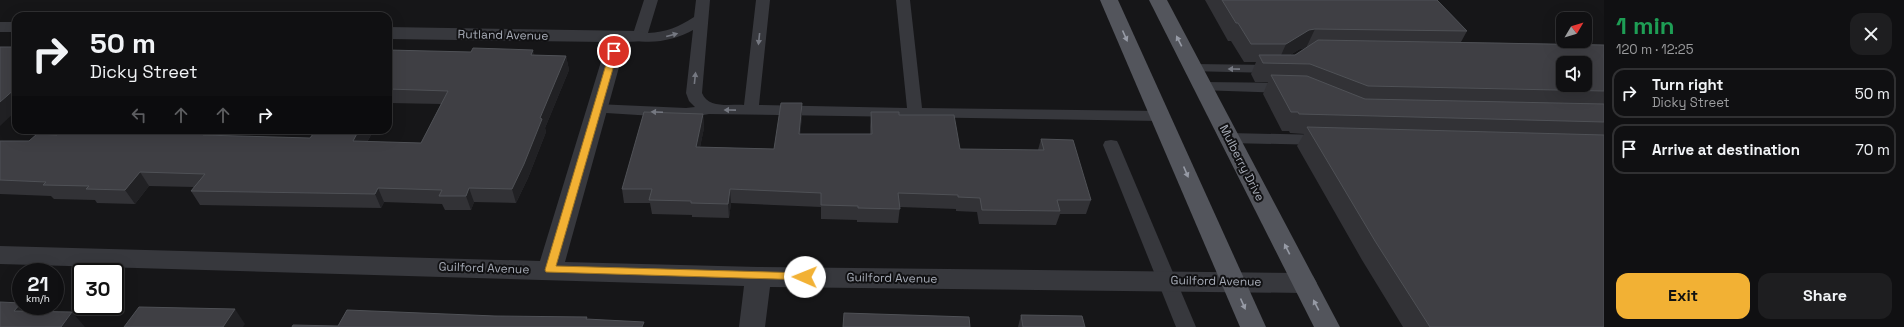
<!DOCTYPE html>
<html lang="en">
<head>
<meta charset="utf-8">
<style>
  body { margin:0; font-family:"Space Grotesk",sans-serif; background:#1e1e20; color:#f1f3f6; height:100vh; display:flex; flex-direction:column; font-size:15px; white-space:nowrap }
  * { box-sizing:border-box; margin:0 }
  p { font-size:13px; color:#9c9d9f }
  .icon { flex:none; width:22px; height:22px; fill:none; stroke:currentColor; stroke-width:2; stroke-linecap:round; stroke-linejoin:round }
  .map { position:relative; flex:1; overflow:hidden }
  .drawer { display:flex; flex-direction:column; background:#101012; width:300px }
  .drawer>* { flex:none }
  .guide { position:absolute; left:12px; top:12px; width:380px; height:122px; border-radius:12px; box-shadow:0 4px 16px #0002,0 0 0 1px #303032; background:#101012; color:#f1f3f6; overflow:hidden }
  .needle { width:26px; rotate:52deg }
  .fabs { position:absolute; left:1556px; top:12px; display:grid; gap:8px }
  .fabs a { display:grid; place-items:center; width:36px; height:36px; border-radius:8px; background:#101012; box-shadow:0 4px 16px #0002,0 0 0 1px #303032; font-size:20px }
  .speed { position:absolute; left:12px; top:263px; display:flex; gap:8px; font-size:20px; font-weight:700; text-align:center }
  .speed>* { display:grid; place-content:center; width:52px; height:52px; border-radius:50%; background:#101012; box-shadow:0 4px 16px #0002,0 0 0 1px #303032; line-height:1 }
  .speed small { font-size:10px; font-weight:400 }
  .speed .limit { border:2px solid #111; border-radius:6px; background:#fff; color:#111 }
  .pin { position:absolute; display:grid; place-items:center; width:34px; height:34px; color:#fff; margin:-17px; border:2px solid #fff; border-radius:50%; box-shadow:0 1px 4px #0007 }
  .me { position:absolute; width:44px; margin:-22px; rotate:271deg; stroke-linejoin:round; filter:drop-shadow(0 0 3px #0008) }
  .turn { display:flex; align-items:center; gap:14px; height:84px; padding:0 12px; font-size:18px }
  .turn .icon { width:52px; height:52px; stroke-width:2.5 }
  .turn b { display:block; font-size:28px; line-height:34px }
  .lanes { display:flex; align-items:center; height:38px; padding:0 12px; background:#0003; justify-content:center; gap:20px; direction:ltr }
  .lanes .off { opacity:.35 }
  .round { display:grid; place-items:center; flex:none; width:42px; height:42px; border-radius:12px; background:#1e1e20 }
  .summary { display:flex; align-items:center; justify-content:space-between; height:68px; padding:0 12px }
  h1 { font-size:24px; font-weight:700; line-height:30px; color:#1e9e55 }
  .cta { display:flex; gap:8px; margin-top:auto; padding:8px 12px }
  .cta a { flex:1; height:46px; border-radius:12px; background:#f2b134; color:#111; font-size:16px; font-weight:700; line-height:46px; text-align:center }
  .cta a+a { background:#1e1e20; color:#f1f3f6 }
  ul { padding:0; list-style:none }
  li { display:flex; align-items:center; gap:12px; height:50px; margin:0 8px 6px; padding:0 4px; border:2px solid #303032; border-radius:12px }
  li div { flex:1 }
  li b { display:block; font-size:15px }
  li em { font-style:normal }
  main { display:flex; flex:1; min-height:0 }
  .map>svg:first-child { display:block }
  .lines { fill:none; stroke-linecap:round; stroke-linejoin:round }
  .lane { fill:#37383d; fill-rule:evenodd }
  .street { fill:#37383d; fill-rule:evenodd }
  .primary { fill:#53555c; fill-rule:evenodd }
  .wall { fill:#323236; fill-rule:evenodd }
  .shaded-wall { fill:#212124 }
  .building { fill:#3f3f44; stroke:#4f5156; fill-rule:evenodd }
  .oneway { fill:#757881 }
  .oneway2 { fill:#979ba6 }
  .route { fill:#f2b134; stroke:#9d7322 }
  .labels { text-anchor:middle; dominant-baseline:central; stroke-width:4; stroke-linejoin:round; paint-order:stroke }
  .street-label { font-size:12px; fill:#a8adb8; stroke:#111113 }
</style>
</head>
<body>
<main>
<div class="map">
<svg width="1604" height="327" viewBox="0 0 1604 327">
  <rect width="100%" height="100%" fill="#161618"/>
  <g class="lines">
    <!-- lane -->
    <g class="lane">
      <path d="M644 0H658L648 33C666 32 679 27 694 17L696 0H710L702 93C708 109 730 104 744 105L756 0H770L759 105 907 108 896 0H910L922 108 1161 111 1167 112 1169 116 1167 120 1161 121 709 114 686 118 590 112 588 109 590 106 596 104 686 108 695 107 689 101 686 93 693 30C677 39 653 45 634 40L632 37Z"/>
      <polygon points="1193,64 1275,65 1280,66 1282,69 1280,72 1275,73 1188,71 1186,68 1188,65"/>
      <polygon points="1203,82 1289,83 1294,85 1297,88 1294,91 1289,93 1198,90 1195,87 1198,84"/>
      <polygon points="1229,133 1323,135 1329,136 1331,140 1329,144 1323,145 1229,143 1223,142 1221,138 1223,134"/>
      <polygon points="1111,140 1117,141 1119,145 1196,327 1176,327 1103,145 1105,141"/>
    </g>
    <!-- street -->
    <g class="street">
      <rect x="0" y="22" width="16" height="10"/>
      <polygon points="388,27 639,31 646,33 648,37 646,41 626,42 565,262 758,267 1304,273 1313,276 1317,283 1313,290 1304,293 770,287 765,327 739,327 744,286 0,264 0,246 540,261 607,42 388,39"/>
    </g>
    <!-- primary -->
    <g class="primary">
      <polygon points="1100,0 1118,0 1266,327 1240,327"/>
      <polygon points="1149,0 1167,0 1340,327 1314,327"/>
    </g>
  </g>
  <!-- wall -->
  <g class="wall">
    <path d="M1205 0H1437L1467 31 1461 42 1604 45V327H1403L1362 260 1297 146 1304 134 1290 133 1289 131H1282L1263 94 1268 82H1255L1251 74 1256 62H1244L1231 41H1228ZM1306 48 1295 55H1290L1300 49Z"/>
    <polygon points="388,47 389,47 390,50 566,56 569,70 545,128 546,132 528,178 516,203 474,202 471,210 445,210 442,204 384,202 381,208 200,205 191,191 194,187 149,186 135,204 97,203 95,200 54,199 51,196 0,194 0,141 29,141 57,135 87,133 226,130 221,136 310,138 316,130 374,130 367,142 421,143 441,104 390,103 388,106"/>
    <polygon points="871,112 899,115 960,149 1038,150 1041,139 1091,200 1086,214 1060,214 1056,225 979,224 977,212 956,211 956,209 900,207 898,223 857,222 857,220 821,219 821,207 731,203 729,218 692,217 692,215 652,214 650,203 624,203 622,189 703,114 704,128 700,147 774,149 802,117 800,134 870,134 870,126"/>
    <polygon points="1021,315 1085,327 1018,327"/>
  </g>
  <!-- shaded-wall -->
  <g class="shaded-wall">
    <polygon points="1315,29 1306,48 1300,49 1278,62 1286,44 1309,30"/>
    <polygon points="533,50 537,64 531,55"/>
    <polygon points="566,56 569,70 545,128 546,132 528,178 516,203 512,189 540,118"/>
    <polygon points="16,88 16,111 0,126 0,102"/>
    <polygon points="802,103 802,117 799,148 799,134"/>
    <polygon points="703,114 704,128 697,161 696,147"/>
    <polygon points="207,130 226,130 211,149 203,135"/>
    <polygon points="359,130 374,130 359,155 353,141"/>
    <polygon points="140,172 149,186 135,204 125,190"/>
    <polygon points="378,188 384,202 381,208 375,194"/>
    <polygon points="469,188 474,202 471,210 466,196"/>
    <polygon points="730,189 731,203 729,218 728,204"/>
    <polygon points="21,303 21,306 24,306 34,317 14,311"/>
    <polygon points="235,309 245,324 243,327 223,327"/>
    <polygon points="72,312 85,327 61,327"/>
  </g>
  <!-- building -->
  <g class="building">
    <polygon points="1222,0 1437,0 1467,31 1315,29 1309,30 1286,44 1251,44 1238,23 1236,23"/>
    <path d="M1318 40 1604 45V91L1368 86 1310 64 1263 63 1259 55H1295ZM1563 63H1585V85H1563Z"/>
    <polygon points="0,47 16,47 16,88 0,102"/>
    <polygon points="473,48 504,49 533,50 531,55 566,56 540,118 542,119 524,164 512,189 469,188 466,196 439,196 442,190 378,188 375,194 191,191 205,174 140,172 125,190 86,189 89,186 43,185 46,182 0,180 0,141 29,141 37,134 57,135 60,132 87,133 90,130 207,130 203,135 310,138 316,130 359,130 353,141 421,143 448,91 388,89 388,50 471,52"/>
    <polygon points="1271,75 1307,76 1365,99 1604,104 1604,122 1299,114 1298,112 1291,112"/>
    <polygon points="781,103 802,103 799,134 872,134 871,112 899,112 899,115 954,115 960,149 1044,150 1041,139 1073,140 1091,200 1057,200 1060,211 982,210 980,198 958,197 958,195 898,193 900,209 858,208 858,206 821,205 821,193 730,189 728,204 691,203 691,201 649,200 652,189 622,189 644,112 703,114 696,147 774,149"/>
    <polygon points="1307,127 1604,135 1604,327 1430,327 1375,241"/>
    <polygon points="0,302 21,303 14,311 72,312 61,327 0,327"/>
    <polygon points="139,307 235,309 223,327 124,327"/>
    <polygon points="347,310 495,316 587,317 586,319 644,322 642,327 292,327 293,325 338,326"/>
    <polygon points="844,313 969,317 970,327 843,327"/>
    <polygon points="1021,315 1082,316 1085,327 1023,327"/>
  </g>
  <!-- one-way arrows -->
  <defs><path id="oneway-solid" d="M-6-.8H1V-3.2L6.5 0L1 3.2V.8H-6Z"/></defs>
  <g class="oneway">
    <use href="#oneway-solid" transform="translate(672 35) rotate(-15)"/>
    <use href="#oneway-solid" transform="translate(759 39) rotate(96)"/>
    <use href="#oneway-solid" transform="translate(1234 69) rotate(-179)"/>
    <use href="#oneway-solid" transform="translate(695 78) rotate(-84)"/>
    <use href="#oneway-solid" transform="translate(730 110) rotate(-179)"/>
    <use href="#oneway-solid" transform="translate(657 112) rotate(-177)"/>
  </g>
  <g class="oneway2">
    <use href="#oneway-solid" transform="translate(1125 36) rotate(66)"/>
    <use href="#oneway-solid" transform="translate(1179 41) rotate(-117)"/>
    <use href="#oneway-solid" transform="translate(1186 172) rotate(67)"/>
    <use href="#oneway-solid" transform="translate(1287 249) rotate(-117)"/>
    <use href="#oneway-solid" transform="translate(1243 304) rotate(66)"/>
    <use href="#oneway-solid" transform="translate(1316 305) rotate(-117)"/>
  </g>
  <!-- route -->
  <polygon class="route" points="614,49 618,51 556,266 805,273 810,277 809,280 546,272 545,270 610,51"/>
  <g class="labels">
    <!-- street labels -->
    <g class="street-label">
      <text transform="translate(503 35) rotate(1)">Rutland Avenue</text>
      <text transform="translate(1242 163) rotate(63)">Mulberry Drive</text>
      <text transform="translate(484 268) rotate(2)">Guilford Avenue</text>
      <text transform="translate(892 278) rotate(1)">Guilford Avenue</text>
      <text transform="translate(1216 281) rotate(1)">Guilford Avenue</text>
    </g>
  </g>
</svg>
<div class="fabs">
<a><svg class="needle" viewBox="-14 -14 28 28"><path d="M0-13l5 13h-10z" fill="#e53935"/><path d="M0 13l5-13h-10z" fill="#9c9d9f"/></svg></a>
<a><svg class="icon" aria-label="sound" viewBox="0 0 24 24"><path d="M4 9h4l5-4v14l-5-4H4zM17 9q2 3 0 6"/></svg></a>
</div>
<div class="speed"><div>21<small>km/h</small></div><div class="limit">30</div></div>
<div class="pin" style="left:614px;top:51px;background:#d93025"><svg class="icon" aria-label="arrive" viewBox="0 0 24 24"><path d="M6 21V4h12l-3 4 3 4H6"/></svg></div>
<svg class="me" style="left:805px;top:277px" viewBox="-20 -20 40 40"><circle r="19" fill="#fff"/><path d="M0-13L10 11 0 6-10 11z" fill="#f2b134"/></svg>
<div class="guide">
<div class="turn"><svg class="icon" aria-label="right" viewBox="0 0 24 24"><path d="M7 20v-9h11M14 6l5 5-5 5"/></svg><div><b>50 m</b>Dicky Street</div></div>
<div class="lanes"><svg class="icon off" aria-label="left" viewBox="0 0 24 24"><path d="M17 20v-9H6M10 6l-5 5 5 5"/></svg><svg class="icon off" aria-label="ahead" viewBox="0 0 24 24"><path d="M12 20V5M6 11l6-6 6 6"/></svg><svg class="icon off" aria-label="ahead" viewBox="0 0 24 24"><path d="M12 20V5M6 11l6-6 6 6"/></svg><svg class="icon" aria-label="right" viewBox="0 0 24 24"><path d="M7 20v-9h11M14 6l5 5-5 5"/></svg></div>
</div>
</div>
<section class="drawer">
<div class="summary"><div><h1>1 min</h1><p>120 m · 12:25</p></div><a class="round"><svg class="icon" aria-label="close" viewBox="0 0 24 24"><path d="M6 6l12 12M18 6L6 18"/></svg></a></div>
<ul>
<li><svg class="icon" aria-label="right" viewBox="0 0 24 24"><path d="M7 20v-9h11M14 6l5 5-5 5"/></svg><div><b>Turn right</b><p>Dicky Street</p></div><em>50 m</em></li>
<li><svg class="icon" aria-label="arrive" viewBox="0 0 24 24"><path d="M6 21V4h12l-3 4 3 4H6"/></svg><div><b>Arrive at destination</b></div><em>70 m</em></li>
</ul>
<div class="cta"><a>Exit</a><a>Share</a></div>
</section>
</main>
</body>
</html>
